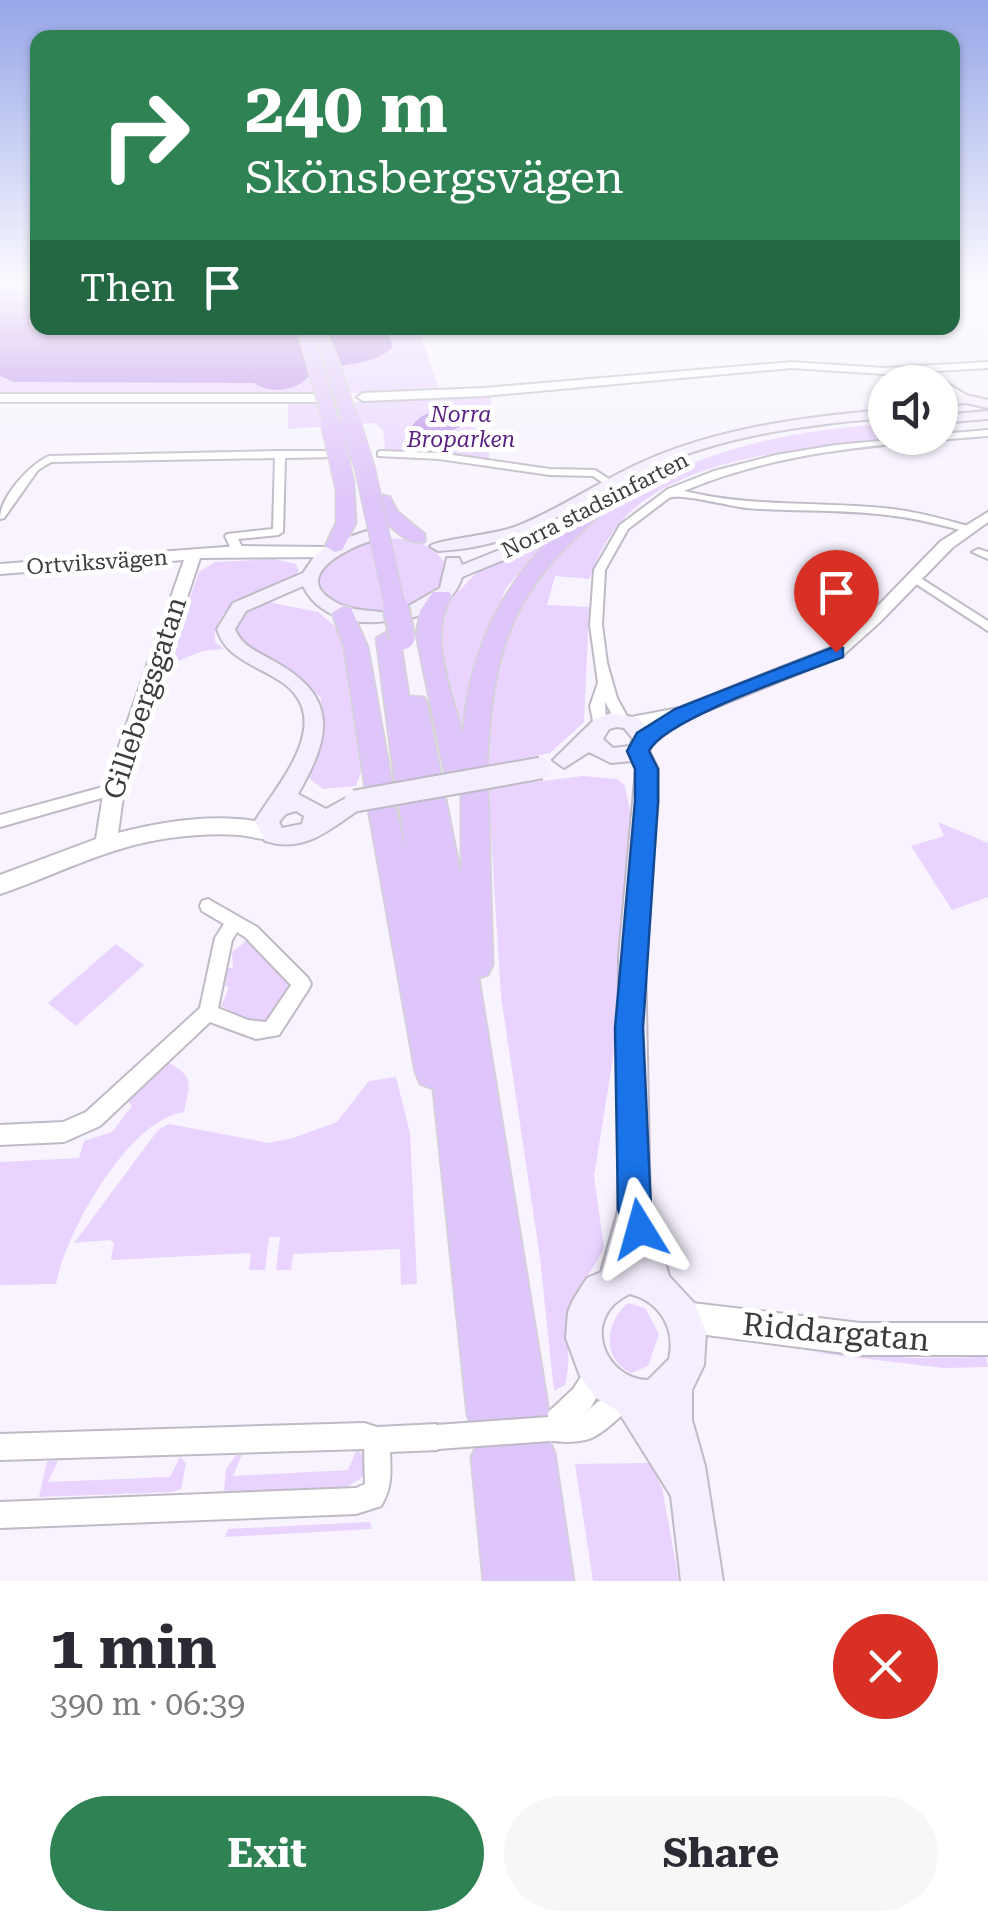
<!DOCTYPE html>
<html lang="en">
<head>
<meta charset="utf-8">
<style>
  body { margin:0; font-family:"Roboto Serif",serif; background:#f7f7f7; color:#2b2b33; height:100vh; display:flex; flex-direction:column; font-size:38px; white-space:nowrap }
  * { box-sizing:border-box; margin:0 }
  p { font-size:32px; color:#7c7c81 }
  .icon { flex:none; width:55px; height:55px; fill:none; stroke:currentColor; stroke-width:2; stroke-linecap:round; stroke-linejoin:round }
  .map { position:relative; height:1581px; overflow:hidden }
  .sheet { display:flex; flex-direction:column; background:#fff; flex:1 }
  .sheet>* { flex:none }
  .top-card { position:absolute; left:30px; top:30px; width:930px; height:305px; border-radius:20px; box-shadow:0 2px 8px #0004; background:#2e8254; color:#fff; overflow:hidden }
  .fabs { position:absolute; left:868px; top:365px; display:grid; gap:20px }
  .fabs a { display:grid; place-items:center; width:90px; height:90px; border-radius:50%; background:#fff; box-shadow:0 2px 8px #0004; font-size:50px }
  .pin { position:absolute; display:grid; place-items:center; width:85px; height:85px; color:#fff; margin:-102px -42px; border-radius:50% 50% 50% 0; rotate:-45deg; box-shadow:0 0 10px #0007 }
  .pin .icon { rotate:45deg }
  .me { position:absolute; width:110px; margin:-55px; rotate:352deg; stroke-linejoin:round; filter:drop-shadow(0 0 8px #0008) }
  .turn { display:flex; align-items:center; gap:35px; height:210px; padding:0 50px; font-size:45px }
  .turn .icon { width:130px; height:130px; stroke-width:2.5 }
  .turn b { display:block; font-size:70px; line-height:85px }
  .then { display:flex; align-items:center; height:95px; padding:0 50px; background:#0003; gap:20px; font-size:38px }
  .round { display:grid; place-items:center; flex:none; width:105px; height:105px; border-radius:52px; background:#f7f7f7 }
  .overview { display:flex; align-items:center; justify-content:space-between; height:170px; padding:0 50px }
  h1 { font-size:60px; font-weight:700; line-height:75px }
  .cta { display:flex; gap:20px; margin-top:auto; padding:20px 50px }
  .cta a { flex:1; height:115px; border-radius:60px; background:#2e8254; color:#fff; font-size:40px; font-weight:700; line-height:115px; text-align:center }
  .cta a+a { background:#f7f7f7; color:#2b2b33 }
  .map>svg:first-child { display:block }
  .green { fill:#e8d4ff }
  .water { fill:#bb91e7 }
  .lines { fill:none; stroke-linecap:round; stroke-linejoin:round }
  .minor-casing { stroke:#bfbac5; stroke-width:4 }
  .tertiary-casing { stroke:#bfbac5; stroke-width:4 }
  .secondary-casing { stroke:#bfbac5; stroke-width:4 }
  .motorway-casing { stroke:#d4d4d5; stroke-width:3 }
  .minor { fill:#fff; fill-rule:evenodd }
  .tertiary { fill:#fff; fill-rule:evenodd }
  .secondary { fill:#f5eefe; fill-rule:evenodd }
  .motorway { fill:#dec5fa; fill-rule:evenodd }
  .minor-bridge-casing { stroke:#bfbac5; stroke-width:28; stroke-linecap:butt }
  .secondary-bridge-casing { stroke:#bfbac5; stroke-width:25; stroke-linecap:butt }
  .motorway-bridge-far2-casing { stroke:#d4d4d5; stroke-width:18; stroke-linecap:butt }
  .motorway-bridge-far1-casing { stroke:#d4d4d5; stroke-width:22; stroke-linecap:butt }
  .motorway-bridge-casing { stroke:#d4d4d5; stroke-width:29; stroke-linecap:butt }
  .minor-bridge { stroke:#fff; stroke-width:24 }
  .secondary-bridge { stroke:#f5eefe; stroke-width:21 }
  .motorway-bridge-far2 { stroke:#dec5fa; stroke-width:15 }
  .motorway-bridge-far1 { stroke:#dec5fa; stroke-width:20 }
  .motorway-bridge { stroke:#dec5fa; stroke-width:25 }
  .route { fill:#1a73e8; stroke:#114b97; stroke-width:2.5 }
  .labels { text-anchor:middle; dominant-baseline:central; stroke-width:10; stroke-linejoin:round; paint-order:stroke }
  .far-park-label { font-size:22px; font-style:italic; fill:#5a2185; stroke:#fff }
  .far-street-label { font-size:22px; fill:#3c3b3f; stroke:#fff }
  .street-label { font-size:28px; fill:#3c3b3f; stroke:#fff }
  .near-street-label { font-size:32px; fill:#3c3b3f; stroke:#fff }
</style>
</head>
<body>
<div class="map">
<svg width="988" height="1581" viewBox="0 0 988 1581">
  <rect width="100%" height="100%" fill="#f8f3fe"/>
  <!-- green -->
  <g class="green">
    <path d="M420 332 438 387 364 393 0 396V376L14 382 254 383C262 387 266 390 275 389 299 387 301 376 317 371 340 364 365 364 386 353L388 334Z"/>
    <polygon points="491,397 489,459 385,449 383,430 375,423 288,429 288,404"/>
    <path d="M885 424V438H910C822 448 697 450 629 513 610 531 598 555 589 579L555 576 547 605 589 607 584 722 550 753 485 766C485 747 482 724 486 705 491 677 505 630 517 604 529 578 556 553 577 535 670 455 765 433 885 424Z"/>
    <polygon points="555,534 506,588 476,664 462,744 438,650 438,613 481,568 526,551"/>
    <path d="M381 538C406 538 438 541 447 570 430 625 315 626 317 572L339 549Z"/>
    <path d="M273 559 296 564 299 570 294 580C262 591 213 600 215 642L224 649 203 651 167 665 199 572 215 562Z"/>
    <path d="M269 602 318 612 343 633 364 764 356 786 323 789 308 777 322 731 321 698C297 672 250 658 234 630L240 614Z"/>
    <path d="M583 776 617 779 625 786 633 825 613 1058 594 1176 604 1248C594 1270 575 1288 570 1312 565 1336 572 1360 565 1385L554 1391 540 1258 501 996 488 788Z"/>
    <polygon points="938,822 988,843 988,897 952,910 911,846 944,836"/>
    <polygon points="246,941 293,982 269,1023 256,1024 221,1006 229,988 225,985 228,968 233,968 232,952"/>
    <polygon points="116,944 144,965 76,1026 48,1003"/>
    <path d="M169 1063C196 1077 189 1086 184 1112 128 1120 66 1232 56 1284L0 1285V1162L79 1158 84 1141 112 1132 132 1106 126 1099 160 1065Z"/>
    <polygon points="396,1077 410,1133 417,1284 401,1285 400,1249 293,1254 291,1270 276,1270 280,1237 269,1237 265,1270 249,1270 251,1253 111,1260 114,1243 110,1240 74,1243 158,1130 169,1124 269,1143 293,1138 337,1122 369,1081"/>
    <path d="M628 1303 645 1308 659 1334 648 1366 631 1373C601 1359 605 1322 628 1303Z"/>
    <polygon points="810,1352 918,1358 986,1357 988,1367 944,1368"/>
    <polygon points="357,1449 363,1456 363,1477 345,1488 231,1494 224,1490 226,1469 236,1455 242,1455 233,1476 348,1470"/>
    <polygon points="180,1457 186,1463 181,1489 173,1492 39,1497 47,1461 58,1461 48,1482 170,1477"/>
    <polygon points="650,1463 662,1488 679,1581 593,1581 575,1464"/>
    <polygon points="370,1522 372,1529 225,1537 228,1529"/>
  </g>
  <!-- water -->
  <g class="water">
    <path d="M0 285H37L38 328H535L388 334 393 347C373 366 342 363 317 371 309 374 306 381 298 385 284 392 264 391 254 383L14 382 0 376Z"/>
    <path d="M463 407 469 409 470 417C458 434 433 437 415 432L412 426C422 411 445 406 463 407Z"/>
  </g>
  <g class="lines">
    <!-- minor casing -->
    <g class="minor-casing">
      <g id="minor">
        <path d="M988 430V436C886 444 780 450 684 491 753 508 823 501 892 509 918 512 943 519 968 526L969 528 964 531C941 525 919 519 895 516 845 509 795 512 746 508 728 506 681 493 669 498L628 529 605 570 602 625 607 663 617 698 629 720 622 725 617 723 605 702 606 723 604 726H594L590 706 598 683 590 625 594 570 620 525 668 489 714 471 776 455 836 445 912 438H940V434Z"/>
        <path d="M280 451H337L342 454 337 457 285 458 283 532 278 535 238 539 244 551 238 554 232 551 225 536 227 534 273 529 275 458 51 462 38 470 4 518 0 519C0 497 29 465 49 456Z"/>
        <polygon points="381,451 439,453 550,469 595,470 615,483 606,485 593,476 550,475 439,459 378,456 378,452"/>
        <polygon points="978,549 988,552 988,559 972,552"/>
        <polygon points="914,574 988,621 988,631 910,580 910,576"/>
        <polygon points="114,784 119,785 121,789 119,793 0,827 0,815"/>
        <path d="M208 899 257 927 308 978 311 984 308 990 279 1035 256 1039 210 1022 100 1126 64 1142 0 1145V1125L63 1122 86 1112 200 1008 215 938 224 924 202 911 200 906 202 901ZM237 932 245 937 291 985 266 1022 248 1020 218 1008 232 940Z"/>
        <path d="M597 1363 606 1366 609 1375 591 1407 582 1415 616 1387 625 1384 634 1387 637 1396C632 1408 602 1435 589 1439 575 1443 553 1443 540 1438L537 1429 540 1420 573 1389 588 1366Z"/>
        <path d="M364 1423 377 1427 437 1424 446 1428 450 1437 446 1446 437 1450 390 1452C391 1473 392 1488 381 1506L356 1514 0 1528V1502L356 1488 365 1484 364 1449 0 1460V1434Z"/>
      </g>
    </g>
    <!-- tertiary casing -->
    <g class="tertiary-casing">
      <g id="tertiary">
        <polygon points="792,362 884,368 988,362 988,368 884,374 792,368 483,396 363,401 357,397 363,393 483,388"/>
        <polygon points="936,381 944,381 972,399 962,402 940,388 940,382"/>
        <polygon points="0,394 322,394 328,398 322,402 0,402"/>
        <polygon points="988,512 988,522 952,548 880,622 842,656 689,718 631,729 622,723 631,717 679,708 830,648 869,615 941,541"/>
        <path d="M238 546 325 547 333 552 325 557 200 558 124 789 118 833C168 820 227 811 277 826L280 832 277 838C265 842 252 836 239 835 216 833 192 835 169 838 106 847 59 874 0 894V875L96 839 104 789 184 560 0 574V564Z"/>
        <polygon points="684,1302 860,1323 988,1323 988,1355 860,1355 684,1332 673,1328 669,1317 673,1306"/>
      </g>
    </g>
    <!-- secondary casing -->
    <g class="secondary-casing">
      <g id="secondary">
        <polygon points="966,395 988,400 988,408 966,403 940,406 940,398"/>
        <path d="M885 410V418C805 425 725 435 652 468 572 504 530 546 438 551L430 546C439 539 496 535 517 526 560 509 598 482 640 463 717 428 802 417 885 410Z"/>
        <polygon points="988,411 988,419 940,423 940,415"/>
        <path d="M367 531 375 536 373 540C347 548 286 578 339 604 353 611 370 610 386 613V621C354 626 317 616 303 586L246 611 235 629C241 645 256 651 270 659 338 695 333 733 298 794L326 809 355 793 366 801 363 807C331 828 306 854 265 841L255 821C274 789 327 732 294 693 284 681 268 674 255 667 237 657 223 649 217 629L233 603 303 573 316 554 334 542ZM296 811 304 816 302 824 282 828 279 822 286 814Z"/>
        <path d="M512 545 518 546V554L462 577C454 604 429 613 404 620L395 614 440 588 447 558H459L462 565Z"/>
        <path d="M611 713 638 718 655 738 649 751 658 769V801L645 956 650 1209 669 1276 695 1304 706 1332 704 1365 692 1390V1420L705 1466 723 1581H681L671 1496 618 1411 596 1398 580 1376 566 1338 568 1312 573 1300 587 1278 601 1272 618 1211 619 956 636 769 632 761 611 763 589 752 564 768 553 760 595 719ZM617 727 624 728 633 739 630 746 613 748 603 739 609 729ZM630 1294C660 1302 676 1328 669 1359L648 1380C603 1379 580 1316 630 1294Z"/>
      </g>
    </g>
    <!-- motorway casing -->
    <g class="motorway-casing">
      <g id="motorway">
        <polygon points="310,328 324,328 339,361 336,364 326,364"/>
        <polygon points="345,480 354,486 356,523 342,550 335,552 325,546 336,523 336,486"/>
        <path d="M616 486 625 492 623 496C515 584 492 635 487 773L483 780 488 787 493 965 488 975 479 978 549 1411 542 1427 534 1430 548 1437 555 1453 574 1581H483L471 1457 478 1441 487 1437 474 1431 467 1415 433 1089 420 1084 415 1072 367 803 371 796 365 788 344 647 332 613 343 606 351 608 368 647 393 788 389 795 395 803 405 849 398 797 401 792 395 784 376 638 388 631 400 638 409 696 424 697 427 703 461 875V785L449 783 445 776 416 635 420 611 433 592H449L452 597C426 635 453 694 463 735 468 649 503 582 566 523 580 510 598 492 616 486ZM509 1424 524 1433 516 1437 512 1445 497 1435 506 1431Z"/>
        <path d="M383 495 390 497 398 512 425 534V542C403 546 382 520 373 501Z"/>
      </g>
    </g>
    <!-- minor -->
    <use href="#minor" class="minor"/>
    <!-- tertiary -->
    <use href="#tertiary" class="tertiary"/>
    <!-- secondary -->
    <use href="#secondary" class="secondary"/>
    <!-- motorway -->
    <use href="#motorway" class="motorway"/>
    <!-- minor-bridge casing -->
    <g class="minor-bridge-casing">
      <polyline id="minor-bridge" points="437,1437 549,1429"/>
    </g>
    <!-- secondary-bridge casing -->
    <g class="secondary-bridge-casing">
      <polyline id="secondary-bridge" points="355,801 541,768"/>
    </g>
    <!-- motorway-bridge-far2 casing -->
    <g class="motorway-bridge-far2-casing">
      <g id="motorway-bridge-far2">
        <polyline points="305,328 332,426"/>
        <polyline points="331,361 352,426"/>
      </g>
    </g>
    <!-- motorway-bridge-far1 casing -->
    <g class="motorway-bridge-far1-casing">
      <g id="motorway-bridge-far1">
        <polyline points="331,424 345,486"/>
        <polyline points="351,424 365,469 396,611"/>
      </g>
    </g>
    <!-- motorway-bridge casing -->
    <g class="motorway-bridge-casing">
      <polyline id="motorway-bridge" points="396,608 402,637"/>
    </g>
    <!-- minor-bridge -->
    <use href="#minor-bridge" class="minor-bridge"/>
    <!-- secondary-bridge -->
    <use href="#secondary-bridge" class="secondary-bridge"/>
    <!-- motorway-bridge-far2 -->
    <use href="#motorway-bridge-far2" class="motorway-bridge-far2"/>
    <!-- motorway-bridge-far1 -->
    <use href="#motorway-bridge-far1" class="motorway-bridge-far1"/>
    <!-- motorway-bridge -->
    <use href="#motorway-bridge" class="motorway-bridge"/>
  </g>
  <!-- sky -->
  <linearGradient id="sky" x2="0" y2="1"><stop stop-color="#96a6e8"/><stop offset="0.56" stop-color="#fcfaff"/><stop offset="1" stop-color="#fcfaff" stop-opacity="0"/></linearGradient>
  <rect width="988" height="506" fill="url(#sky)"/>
  <!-- route -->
  <path class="route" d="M836 646 843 648V657C805 672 664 719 649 751L658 769V801L643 1028 651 1209 657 1229 652 1241 640 1246 629 1241 618 1209 615 1028 635 801V769L627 751 637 733 675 709Z"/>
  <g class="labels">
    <!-- far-park labels -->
    <g class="far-park-label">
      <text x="461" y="414">Norra<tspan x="461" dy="25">Broparken</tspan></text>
    </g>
    <!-- far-street labels -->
    <g class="far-street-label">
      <text transform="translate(595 505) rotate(-27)">Norra stadsinfarten</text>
      <text transform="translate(97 562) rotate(-4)">Ortviksvägen</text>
    </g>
    <!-- street labels -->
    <g class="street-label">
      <text transform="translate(145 698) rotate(-72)">Gillebergsgatan</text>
    </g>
    <!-- near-street labels -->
    <g class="near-street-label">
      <text transform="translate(836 1332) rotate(5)">Riddargatan</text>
    </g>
  </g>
</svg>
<div class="fabs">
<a><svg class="icon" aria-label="sound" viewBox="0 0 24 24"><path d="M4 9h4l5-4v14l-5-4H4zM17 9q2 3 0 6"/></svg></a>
</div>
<div class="pin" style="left:836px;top:652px;background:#d93025"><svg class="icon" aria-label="arrive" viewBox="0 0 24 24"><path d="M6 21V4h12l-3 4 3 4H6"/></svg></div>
<svg class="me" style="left:640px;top:1229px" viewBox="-20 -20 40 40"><path d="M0-17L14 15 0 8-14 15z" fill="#1a73e8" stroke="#fff" stroke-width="4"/></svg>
<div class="top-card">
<div class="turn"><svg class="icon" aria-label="right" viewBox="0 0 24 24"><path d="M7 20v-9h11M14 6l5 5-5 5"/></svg><div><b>240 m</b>Skönsbergsvägen</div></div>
<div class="then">Then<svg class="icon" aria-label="arrive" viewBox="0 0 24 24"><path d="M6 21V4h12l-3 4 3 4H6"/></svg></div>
</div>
</div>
<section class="sheet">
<div class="overview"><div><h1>1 min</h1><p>390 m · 06:39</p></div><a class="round" style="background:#d93025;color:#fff"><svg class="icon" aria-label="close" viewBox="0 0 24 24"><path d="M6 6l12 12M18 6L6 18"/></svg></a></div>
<div class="cta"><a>Exit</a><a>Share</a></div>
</section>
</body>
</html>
